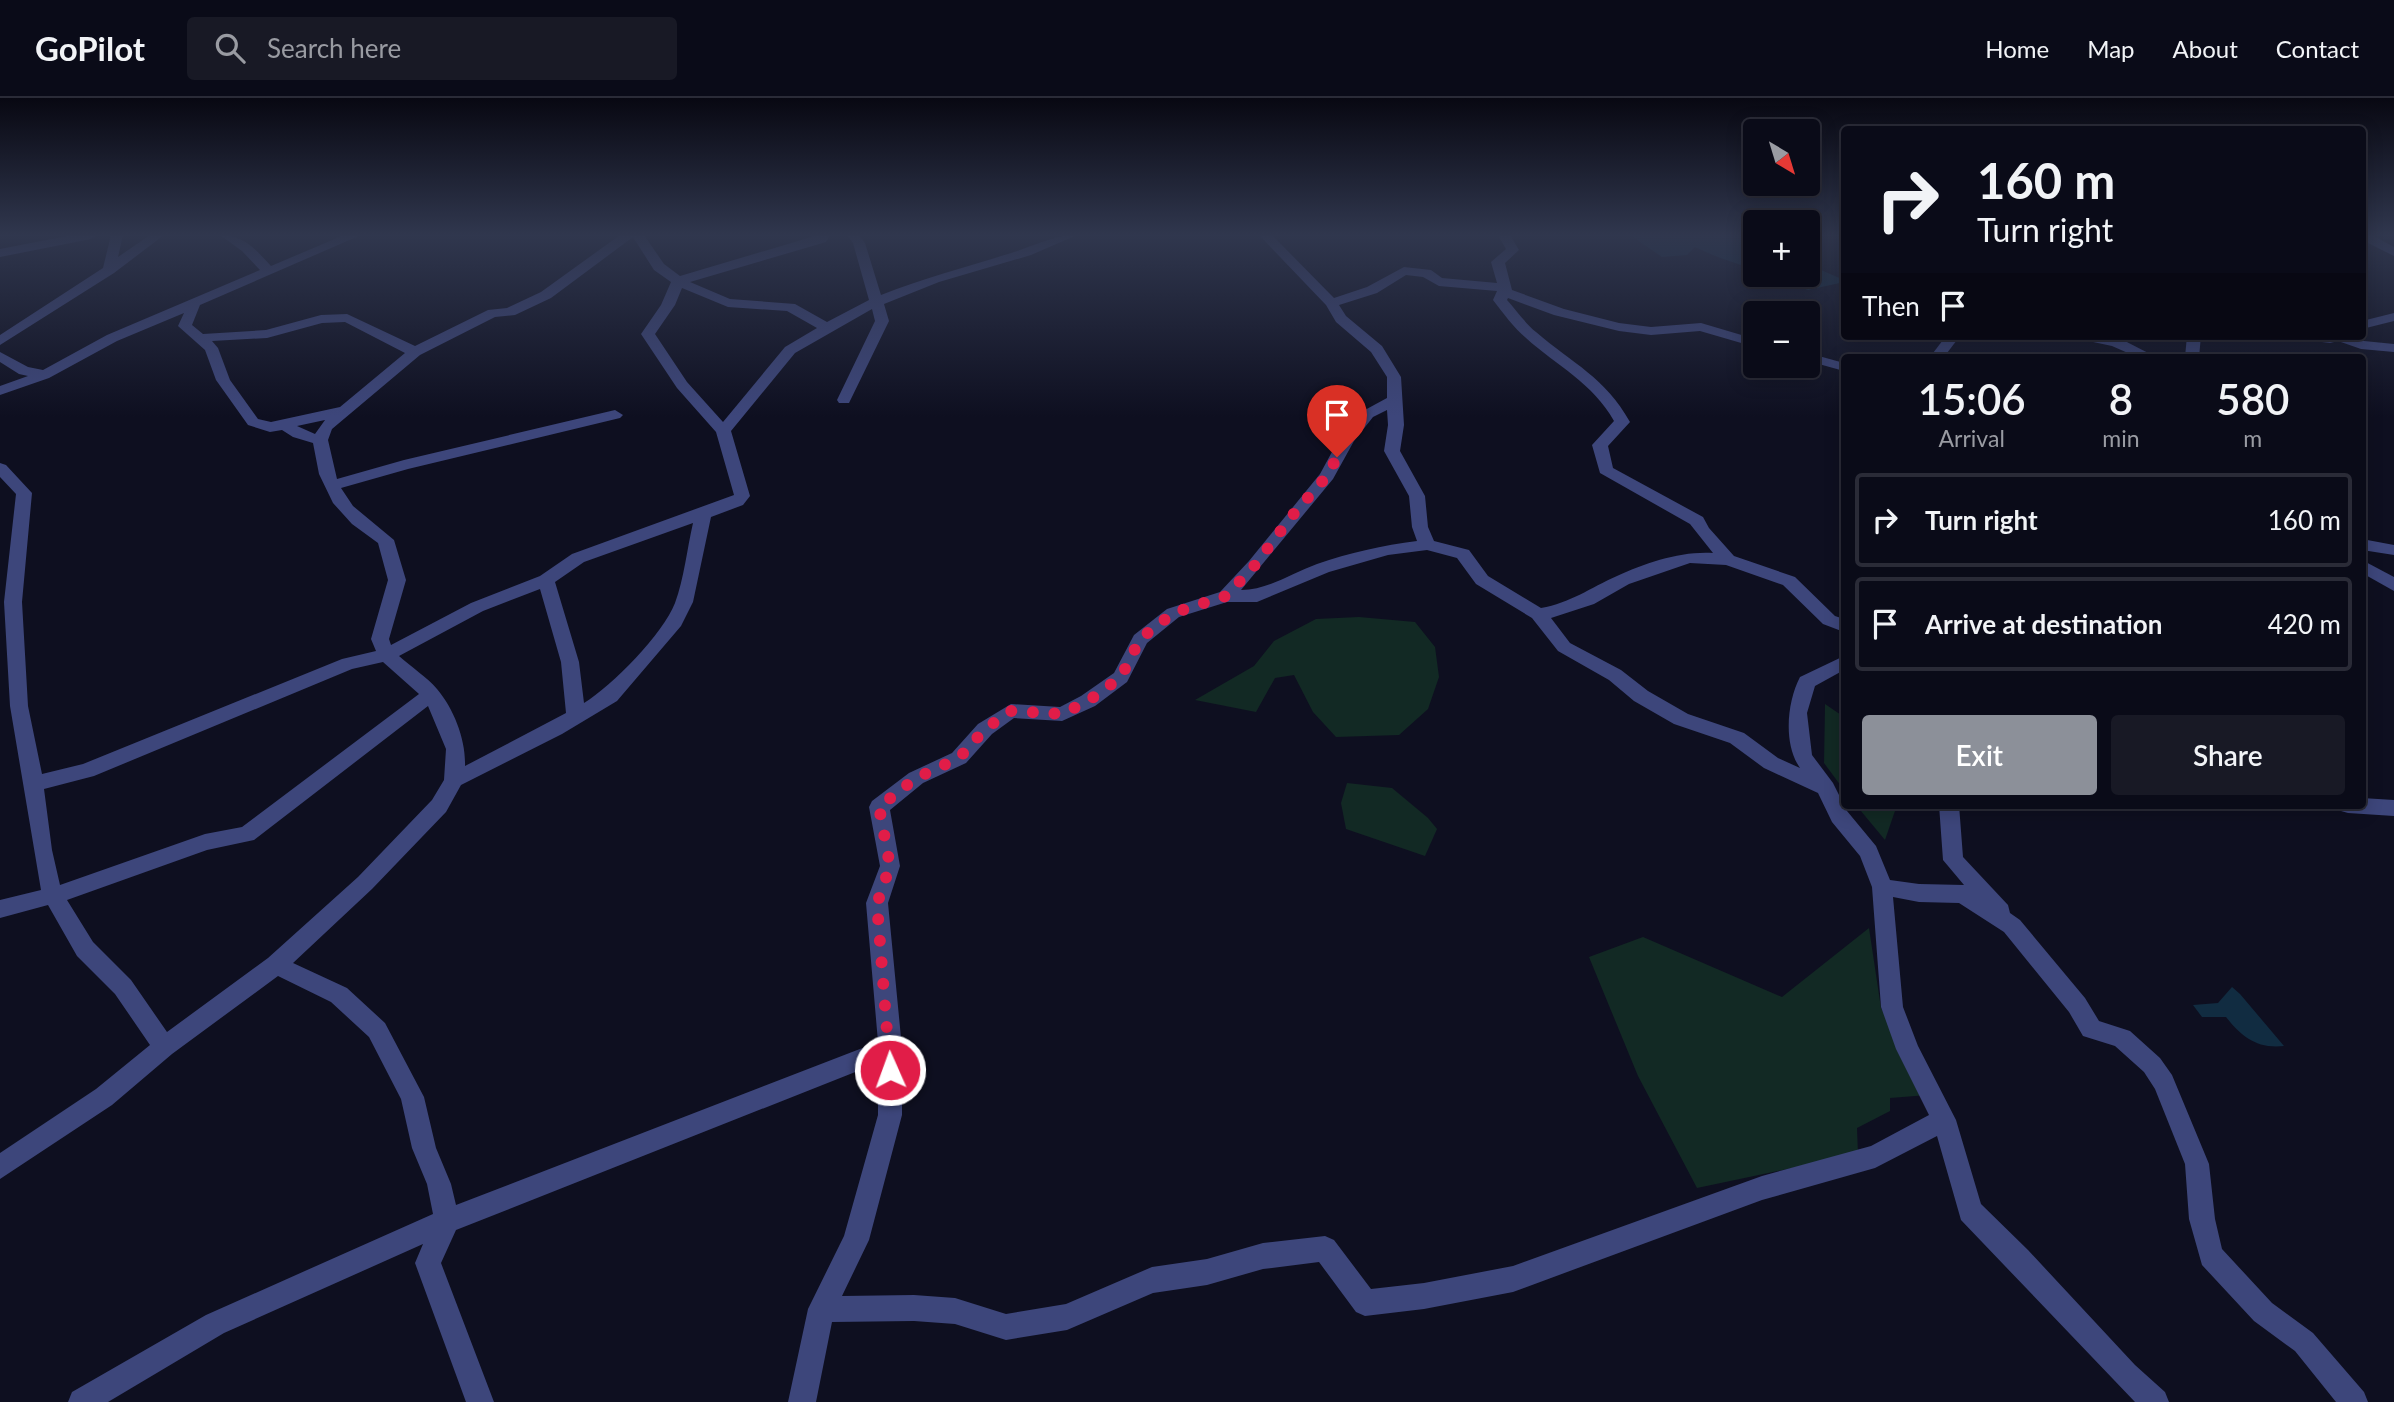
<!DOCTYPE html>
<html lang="en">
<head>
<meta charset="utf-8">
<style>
  body { margin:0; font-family:Lato,sans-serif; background:#181925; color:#f1f3f6; height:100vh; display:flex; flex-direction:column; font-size:26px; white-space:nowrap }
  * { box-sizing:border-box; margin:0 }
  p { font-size:23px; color:#999ba2 }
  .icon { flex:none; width:38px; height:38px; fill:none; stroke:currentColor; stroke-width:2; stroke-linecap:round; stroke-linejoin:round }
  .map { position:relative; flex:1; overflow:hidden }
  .drawer { position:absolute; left:1841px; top:256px; width:525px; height:455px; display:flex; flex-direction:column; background:#0a0b18; border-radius:7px; box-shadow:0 4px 18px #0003,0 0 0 2px #2a2b37 }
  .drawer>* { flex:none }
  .guide { position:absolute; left:1841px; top:28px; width:525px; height:214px; border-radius:7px; box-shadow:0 4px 18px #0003,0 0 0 2px #2a2b37; background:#0a0b18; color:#f1f3f6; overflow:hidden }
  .needle { width:46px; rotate:142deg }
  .buttons { position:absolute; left:1743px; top:21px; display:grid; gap:14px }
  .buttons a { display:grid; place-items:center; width:77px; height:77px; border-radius:7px; background:#0a0b18; box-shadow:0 4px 18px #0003,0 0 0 2px #2a2b37; font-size:35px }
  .pin { position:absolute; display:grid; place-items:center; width:60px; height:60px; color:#fff; margin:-72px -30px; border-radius:50% 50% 50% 0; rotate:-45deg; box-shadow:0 0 7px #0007 }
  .pin .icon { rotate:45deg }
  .me { position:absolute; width:77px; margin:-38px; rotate:358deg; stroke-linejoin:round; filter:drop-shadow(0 0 5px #0008) }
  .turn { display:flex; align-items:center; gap:24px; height:147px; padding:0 21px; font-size:32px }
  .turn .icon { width:91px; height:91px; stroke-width:2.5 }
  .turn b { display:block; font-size:49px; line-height:60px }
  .then { display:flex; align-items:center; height:66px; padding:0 21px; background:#0003; gap:14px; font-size:26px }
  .eta { display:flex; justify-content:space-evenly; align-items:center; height:119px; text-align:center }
  .eta b { font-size:42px; font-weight:600; line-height:49px }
  .button { display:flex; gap:14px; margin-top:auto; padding:14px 21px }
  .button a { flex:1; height:80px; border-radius:7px; background:#8c9099; color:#fff; font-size:28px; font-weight:600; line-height:80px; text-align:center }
  .button a+a { background:#181925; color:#f1f3f6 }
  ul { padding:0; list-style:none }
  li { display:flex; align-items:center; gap:21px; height:94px; margin:0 14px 10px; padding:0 7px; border:4px solid #2a2b37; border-radius:7px }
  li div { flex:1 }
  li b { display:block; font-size:26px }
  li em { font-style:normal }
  header { display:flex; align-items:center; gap:42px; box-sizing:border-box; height:98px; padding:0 35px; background:#0a0b18; border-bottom:2px solid #2a2b37 }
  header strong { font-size:33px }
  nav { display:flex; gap:38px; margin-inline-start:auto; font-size:24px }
  .search { width:490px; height:63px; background:#181925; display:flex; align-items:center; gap:18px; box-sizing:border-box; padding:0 24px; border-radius:7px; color:#999ba2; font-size:26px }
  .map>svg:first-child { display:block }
  .green { fill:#122924 }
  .water { fill:#112c41 }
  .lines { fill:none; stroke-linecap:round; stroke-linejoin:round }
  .minor { fill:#3d467b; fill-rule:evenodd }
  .route { stroke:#e11d48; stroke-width:12; stroke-dasharray:0 21.6 }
</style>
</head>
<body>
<header>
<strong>GoPilot</strong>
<div class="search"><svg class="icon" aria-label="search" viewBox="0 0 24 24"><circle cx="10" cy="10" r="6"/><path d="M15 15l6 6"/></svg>Search here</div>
<nav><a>Home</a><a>Map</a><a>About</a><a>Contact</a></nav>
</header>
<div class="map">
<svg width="2394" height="1304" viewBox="0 0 2394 1304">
  <rect width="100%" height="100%" fill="#0e0f20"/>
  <!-- green -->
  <g class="green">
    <polygon points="1359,519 1415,524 1435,549 1439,579 1428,611 1399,637 1336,639 1313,614 1294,577 1275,580 1256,614 1195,602 1254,568 1274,543 1316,521"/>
    <polygon points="1825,606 1844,619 1844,692 1824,665"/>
    <polygon points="1347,685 1392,690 1428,720 1437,731 1425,758 1346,731 1341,705"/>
    <polygon points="1856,707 1897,707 1885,742"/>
    <polygon points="1869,830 1881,910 1928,997 1890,1000 1890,1013 1857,1030 1858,1056 1697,1090 1638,978 1589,859 1643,839 1782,899"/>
  </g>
  <!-- water -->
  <g class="water">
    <path d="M1630 137H1754L1755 172C1733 164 1715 159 1695 149L1687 157 1662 159Z"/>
    <polygon points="1808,172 1821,172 1844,182 1844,184 1808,192 1767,177 1808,177"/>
    <path d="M2232 889 2240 896 2284 948C2257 951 2242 939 2226 919H2202L2193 907 2218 905Z"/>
  </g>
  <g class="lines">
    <!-- minor -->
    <g class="minor">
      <polygon points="72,137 97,137 91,141 0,159 0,151"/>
      <polygon points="111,137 123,137 118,159 150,137 164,137 114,175 0,247 0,237 103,170"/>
      <path d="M220 137C244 137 255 151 271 168L344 137H361L200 207 192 227 203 236 266 232 321 217 347 216 415 248 488 212 507 210 541 194 620 137H644L664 166 680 178 818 137H830L826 144 690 184 730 201 795 206 827 224 869 202 853 145 847 137H859L865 145 881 197C927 179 974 167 1020 152 1040 145 1056 137 1077 137L1031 157 939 184 884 206 889 223 849 305H839L837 302 875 223 872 211 795 255 731 333 750 398 743 407 711 419 693 504 681 528 617 603 562 636 461 687 446 714 372 791 293 865 347 890 385 925 424 999 436 1050 451 1086 456 1107 878 944 866 805 880 768 869 709 872 703 909 675 952 655 978 626 1011 606 1060 609 1081 598 1114 575 1134 537 1167 511 1220 494 1249 463 1320 376 1339 341 1363 313 1387 300V279L1371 254 1336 224 1326 207 1259 137H1272L1334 200 1367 189 1404 169 1431 172 1442 180 1497 185 1491 164 1506 151 1498 137H1510L1519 152 1505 165 1512 192 1564 211 1619 225 1651 229 1701 225 1755 241V249L1700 233 1651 237 1619 233 1554 217 1508 200 1507 202C1516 212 1525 225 1536 234 1573 266 1605 279 1630 324L1608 348 1613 370 1703 419 1709 430 1734 458 1795 479 1835 518 1844 521V534L1823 526 1783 487 1726 467 1690 465 1629 486 1594 506 1551 520 1570 545 1621 572 1648 593 1688 616 1744 635 1778 660 1800 670C1783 646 1787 604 1800 579L1844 558V572L1815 588 1807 615 1812 657 1833 685 1847 713 1876 748 1890 782 1919 786 1964 787 1943 762 1939 707H1959L1963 759 2008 807 2010 815 2020 822 2085 900 2099 923 2130 933 2160 960 2172 977 2209 1066 2215 1121 2222 1151 2272 1205 2313 1235 2364 1294 2368 1304H2336L2295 1253 2254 1223 2202 1167 2189 1121 2185 1066 2155 991 2144 974 2115 948 2083 938 2069 914 2004 834 1959 805 1919 804 1893 799 1903 909 1918 948 1956 1022 1981 1106 2028 1152 2135 1267 2165 1294 2169 1304H2135L1961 1122 1937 1038 1875 1070 1762 1102 1513 1194 1424 1211 1365 1218 1356 1214 1319 1164 1263 1171 1207 1187 1153 1195 1067 1232 1006 1242 955 1226 914 1223 832 1224 816 1304H788L808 1211 844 1138 878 1017V965L456 1132 441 1165 494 1304H466L415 1165 423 1146 224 1235 108 1304H68L72 1294 206 1217 433 1116 427 1086 412 1050 401 1001 369 939 331 904 278 878 172 956 112 1007 0 1081V1055L96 991 150 947 115 896 77 858 48 807 0 820V802L41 792 10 608 4 504 16 396 0 379V365L6 367 32 395 22 504 28 608 42 676 83 666 342 561 376 553 371 541 388 482 378 445 352 426 333 405 319 376 313 345 293 339 282 332 270 334 248 327 216 282 205 252 178 228 184 215 117 243 49 280 0 297V288L28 278 19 276 0 264V254L28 269 43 272 107 237 260 172 242 153ZM633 139 654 172 671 184 661 207 641 236 677 290 716 334 734 397 572 456 540 478 471 505 391 547 389 541 406 482 394 442 353 408 341 390 408 371 620 320 623 317 615 312 404 362 337 381 328 342 332 331 420 257 495 219 515 217 551 200ZM1406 177 1423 179 1439 188 1497 193 1493 202C1503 215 1514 230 1526 240 1557 268 1593 285 1614 323L1592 347 1600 375 1690 426 1713 455C1680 453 1646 465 1617 478 1590 490 1570 505 1541 510L1488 478 1469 452 1434 443 1428 429 1425 398 1400 353 1404 327 1401 279 1382 248 1346 218 1339 207 1377 195ZM682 190 728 209 787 213 817 230 785 249 723 324 687 284 655 236 675 207ZM345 224 405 255 340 309 271 324 258 321 230 282 218 250 212 243 267 240 322 225ZM1387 312 1388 327 1384 353 1409 398 1412 429 1417 443C1383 447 1349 455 1317 466 1292 475 1268 492 1241 492L1333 381 1354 343 1373 319ZM325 322 315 336 297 328ZM693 425C687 451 684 481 675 505 663 536 612 588 584 605L579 564 555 484 584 464ZM1427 452 1457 460 1476 486 1532 520 1558 553 1609 582 1634 603 1674 626 1730 645 1764 670 1818 695 1832 724 1860 758 1872 789 1881 909 1896 951 1929 1017 1871 1048 1762 1078 1513 1168 1424 1185 1371 1191 1334 1142 1325 1138 1263 1145 1207 1161 1152 1169 1066 1206 1006 1216 955 1200 914 1197 842 1198 869 1142 902 1017V950L888 805 900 768 890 712 923 685 966 665 992 636 1014 620 1062 623 1095 608 1127 584 1147 545 1179 519 1227 504H1257L1329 474 1388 457ZM540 491 561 564 566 615 465 668C466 642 454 611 437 591 427 579 411 569 399 558L483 513ZM383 564 419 596 242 729 205 736 60 787 52 752 44 691 94 678 352 571ZM428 608 446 651 444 682 432 702 358 779 268 860 167 934 131 882 93 844 67 802 207 752 254 742Z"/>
      <polygon points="2362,137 2372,137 2394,149 2394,158 2362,142"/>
      <polygon points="2394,215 2394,223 2362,231 2362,223"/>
      <polygon points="1946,238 1960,238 1944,259 1930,259"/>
      <polygon points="2077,238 2121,241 2156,259 2137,259 2112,248 2079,241"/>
      <polygon points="2187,238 2201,238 2199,259 2185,259"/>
      <polygon points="2299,238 2351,238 2364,243 2394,246 2394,254 2361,251 2338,243 2330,245 2306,242"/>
      <polygon points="1808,255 1844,265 1844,273 1808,263"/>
      <polygon points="2362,441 2394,447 2394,457 2362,452"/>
      <polygon points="2362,462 2394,479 2394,493 2362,475"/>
      <polygon points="2362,700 2394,702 2394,718 2348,715 2341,713 2338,707 2362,707"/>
    </g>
  </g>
  <!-- sky -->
  <linearGradient id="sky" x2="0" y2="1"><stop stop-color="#080812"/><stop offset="0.43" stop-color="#30374e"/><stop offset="1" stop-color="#30374e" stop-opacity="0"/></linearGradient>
  <rect width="2394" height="319" fill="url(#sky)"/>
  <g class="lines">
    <!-- route -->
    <polyline class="route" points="890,972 877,806 890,768 879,709 916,680 959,660 985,631 1011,613 1062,616 1088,603 1121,579 1140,541 1173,515 1226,498 1255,467 1292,418 1327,378 1337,359"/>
  </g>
</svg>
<div class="buttons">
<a><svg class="needle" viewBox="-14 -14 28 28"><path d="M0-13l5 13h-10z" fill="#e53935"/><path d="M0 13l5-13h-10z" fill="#999ba2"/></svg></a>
<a>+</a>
<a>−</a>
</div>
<div class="pin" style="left:1337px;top:359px;background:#d93025"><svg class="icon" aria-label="arrive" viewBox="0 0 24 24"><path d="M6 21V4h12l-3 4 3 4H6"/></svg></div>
<svg class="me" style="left:890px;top:972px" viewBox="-20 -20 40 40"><circle r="17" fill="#e11d48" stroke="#fff" stroke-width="3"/><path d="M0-11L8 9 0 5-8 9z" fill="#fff"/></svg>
<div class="guide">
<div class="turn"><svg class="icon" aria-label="right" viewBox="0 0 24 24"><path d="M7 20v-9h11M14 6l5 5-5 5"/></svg><div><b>160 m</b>Turn right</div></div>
<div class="then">Then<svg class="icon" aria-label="arrive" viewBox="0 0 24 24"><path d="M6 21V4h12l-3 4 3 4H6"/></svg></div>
</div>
<section class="drawer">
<div class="eta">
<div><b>15:06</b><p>Arrival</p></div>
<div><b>8</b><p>min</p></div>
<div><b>580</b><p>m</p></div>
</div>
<ul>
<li><svg class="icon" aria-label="right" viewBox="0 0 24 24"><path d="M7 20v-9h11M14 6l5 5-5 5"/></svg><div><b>Turn right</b></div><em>160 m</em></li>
<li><svg class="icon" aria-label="arrive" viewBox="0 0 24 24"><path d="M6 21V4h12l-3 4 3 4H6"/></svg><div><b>Arrive at destination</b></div><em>420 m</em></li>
</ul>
<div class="button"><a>Exit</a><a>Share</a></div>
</section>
</div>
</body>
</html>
